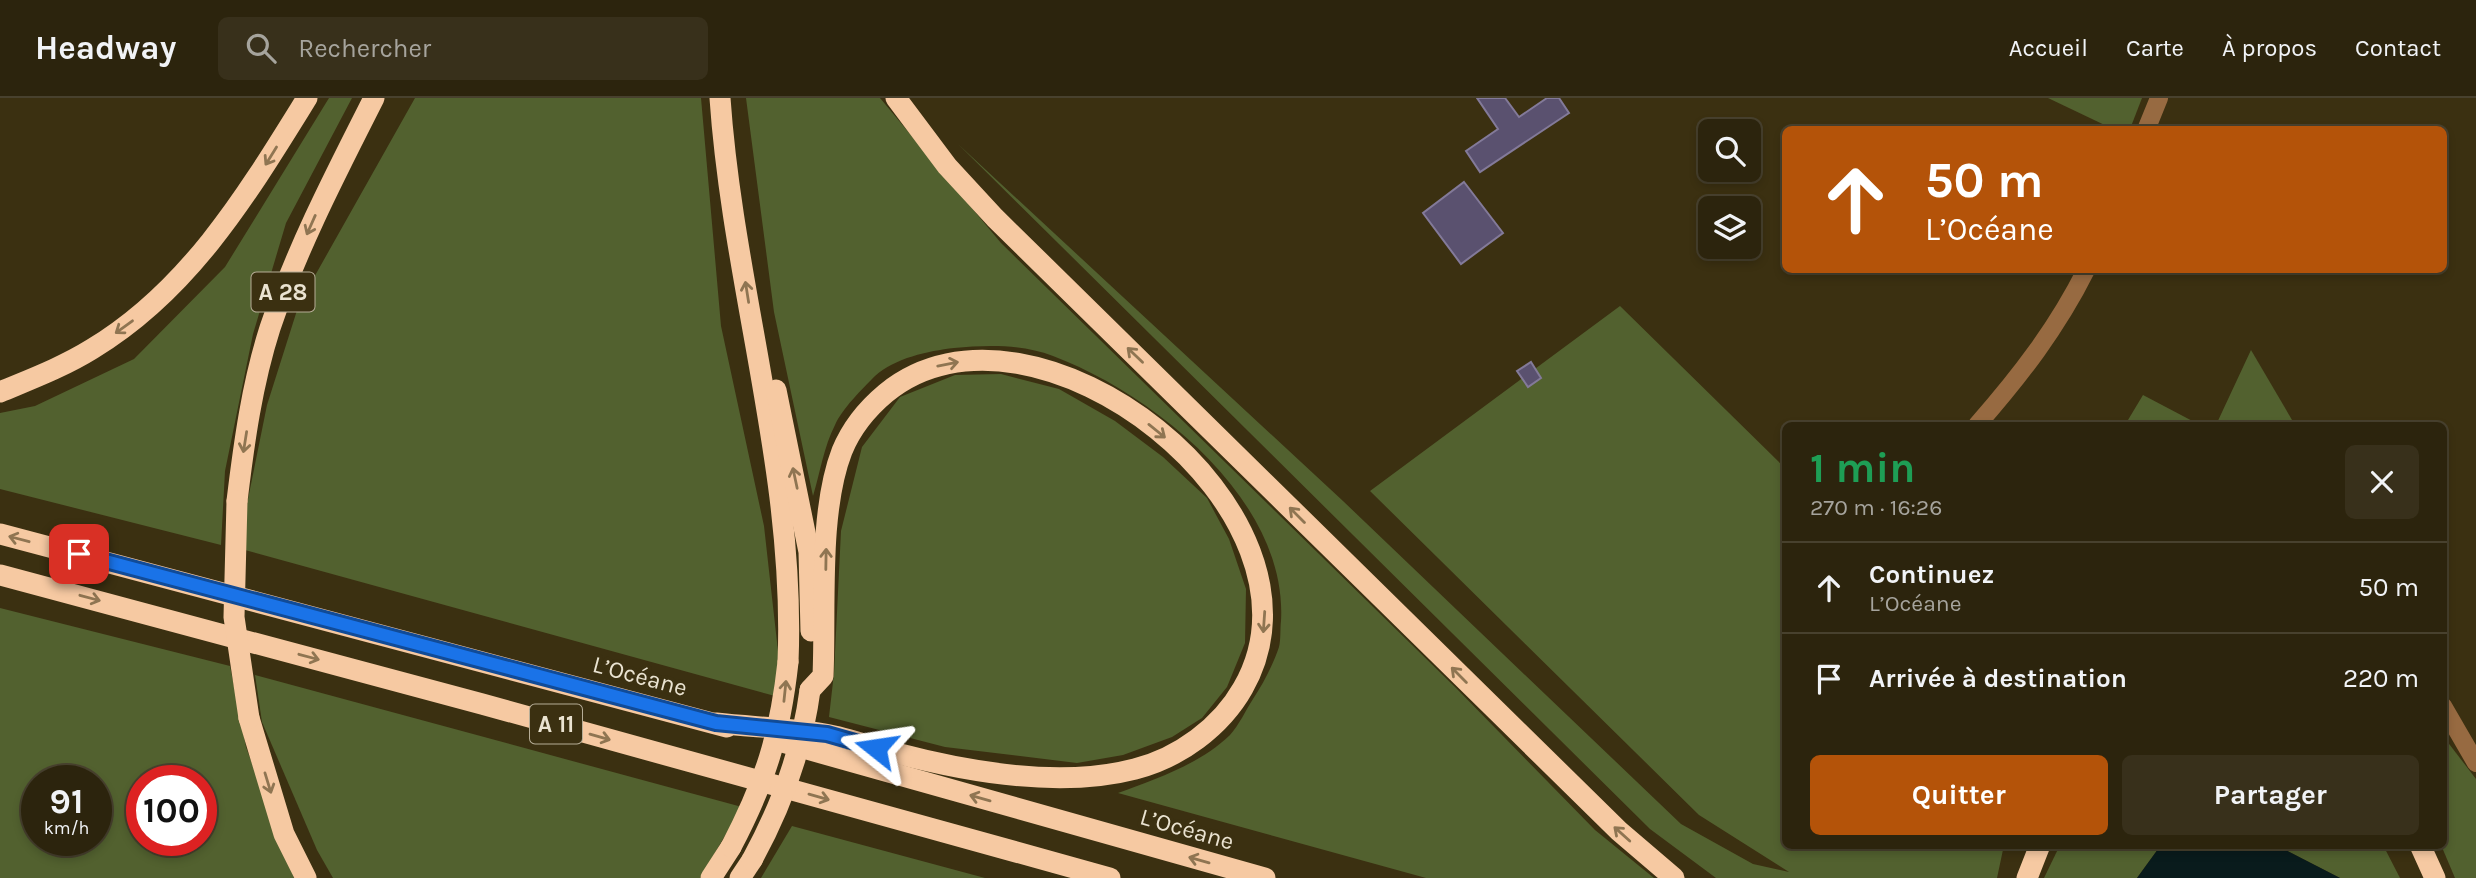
<!DOCTYPE html>
<html lang="fr">
<head>
<meta charset="utf-8">
<style>
  body { margin:0; font-family:Karla,sans-serif; background:#38301b; color:#f1f3f6; height:100vh; display:flex; flex-direction:column; font-size:26px; white-space:nowrap }
  * { box-sizing:border-box; margin:0 }
  p { font-size:23px; color:#a6a49d }
  .icon { flex:none; width:38px; height:38px; fill:none; stroke:currentColor; stroke-width:2; stroke-linecap:round; stroke-linejoin:round }
  .map { position:relative; flex:1; overflow:hidden }
  .drawer { position:absolute; left:1782px; top:324px; width:665px; height:427px; display:flex; flex-direction:column; background:#2c240d; border-radius:10px; box-shadow:0 4px 10px #0003,0 0 0 2px #48412e }
  .drawer>* { flex:none }
  .hud { position:absolute; left:1782px; top:28px; width:665px; height:147px; border-radius:10px; box-shadow:0 4px 10px #0003,0 0 0 2px #48412e; background:#b45309; color:#fff; overflow:hidden }
  .fabs { position:absolute; left:1698px; top:21px; display:grid; gap:14px }
  .fabs a { display:grid; place-items:center; width:63px; height:63px; border-radius:10px; background:#2c240d; box-shadow:0 4px 10px #0003,0 0 0 2px #48412e; font-size:35px }
  .speed { position:absolute; left:21px; top:667px; display:flex; gap:14px; font-size:35px; font-weight:700; text-align:center }
  .speed>* { display:grid; place-content:center; width:91px; height:91px; border-radius:50%; background:#2c240d; box-shadow:0 4px 10px #0003,0 0 0 2px #48412e; line-height:1 }
  .speed small { font-size:18px; font-weight:400 }
  .speed .limit { border:10px solid #d22; background:#fff; color:#111 }
  .pin { position:absolute; display:grid; place-items:center; width:60px; height:60px; color:#fff; margin:-30px; border-radius:14px; box-shadow:0 4px 10px #0006 }
  .me { position:absolute; width:77px; margin:-38px; rotate:285deg; stroke-linejoin:round; filter:drop-shadow(0 0 5px #0008) }
  .turn { display:flex; align-items:center; gap:24px; height:147px; padding:0 28px; font-size:32px }
  .turn .icon { width:91px; height:91px; stroke-width:2.5 }
  .turn b { display:block; font-size:49px; line-height:60px }
  .round { display:grid; place-items:center; flex:none; width:74px; height:74px; border-radius:10px; background:#38301b }
  .summary { display:flex; align-items:center; justify-content:space-between; height:119px; padding:0 28px }
  h1 { font-size:42px; font-weight:700; line-height:52px; color:#1e9e55 }
  .button { display:flex; gap:14px; margin-top:auto; padding:14px 28px }
  .button a { flex:1; height:80px; border-radius:10px; background:#b45309; color:#fff; font-size:28px; font-weight:700; line-height:80px; text-align:center }
  .button a+a { background:#38301b; color:#f1f3f6 }
  ul { padding:0; list-style:none }
  li { display:flex; align-items:center; gap:21px; height:91px; padding:0 28px; border-top:2px solid #48412e }
  li div { flex:1 }
  li b { display:block; font-size:26px }
  li em { font-style:normal }
  header { display:flex; align-items:center; gap:42px; box-sizing:border-box; height:98px; padding:0 35px; background:#2c240d; border-bottom:2px solid #48412e }
  header strong { font-size:33px }
  nav { display:flex; gap:38px; margin-inline-start:auto; font-size:24px }
  .search { width:490px; height:63px; background:#38301b; display:flex; align-items:center; gap:18px; box-sizing:border-box; padding:0 24px; border-radius:10px; color:#a6a49d; font-size:26px }
  .map>svg:first-child { display:block }
  .green { fill:#52612f; fill-rule:evenodd }
  .water { fill:#091b1c }
  .building { fill:#5a516f; stroke:#837a99; stroke-width:2 }
  .lines { fill:none; stroke-linecap:round; stroke-linejoin:round }
  .minor { stroke:#976a41; stroke-width:18 }
  .highway { stroke:#f6c9a2; stroke-width:21 }
  .highway-bridge { stroke:#f6c9a2; stroke-width:21 }
  .oneway { stroke:#8f7552 }
  .route-casing { stroke:#114b97; stroke-width:18 }
  .route { stroke:#1a73e8; stroke-width:12 }
  .labels { text-anchor:middle; dominant-baseline:central; stroke-width:7; stroke-linejoin:round; paint-order:stroke }
  .shield { fill:#3b3011; stroke:#b6ad97; stroke-width:2 }
  .shield-label { font-size:23px; font-weight:bold; fill:#eae3d1 }
  .street-label { font-size:24px; fill:#eae3d1; stroke:#3b3011 }
</style>
</head>
<body>
<header>
<strong>Headway</strong>
<div class="search"><svg class="icon" aria-label="search" viewBox="0 0 24 24"><circle cx="10" cy="10" r="6"/><path d="M15 15l6 6"/></svg>Rechercher</div>
<nav><a>Accueil</a><a>Carte</a><a>À propos</a><a>Contact</a></nav>
</header>
<div class="map">
<svg width="2476" height="780" viewBox="0 0 2476 780">
  <rect width="100%" height="100%" fill="#3b3011"/>
  <!-- green -->
  <g class="green">
    <polygon points="329,0 352,0 286,125 253,236 225,373 221,447 0,391 0,315 35,308 134,261 225,169"/>
    <polygon points="415,0 701,0 721,228 764,428 779,562 775,598 245,452 247,406 267,307 299,206"/>
    <path d="M746 0H880L1001 145 1456 590 1595 732 1654 780H1426L1118 695C1156 681 1200 666 1230 637 1239 627 1246 612 1253 601 1263 586 1273 567 1279 549 1281 541 1280 531 1281 523 1288 403 1154 296 1053 258 1021 246 987 247 954 250 928 253 895 260 875 278 862 291 842 311 835 327 824 348 820 375 813 398L774 214Z"/>
    <polygon points="2048,0 2142,0 2130,31 2113,31"/>
    <polygon points="958,46 1343,403 1681,726 1753,766 1789,774 1699,717 1370,393 1620,208 1785,370 1785,747 2004,747 1997,780 1716,780 1650,731"/>
    <polygon points="2251,252 2295,327 2216,327"/>
    <polygon points="1001,276 1059,291 1115,323 1163,359 1207,400 1229,441 1246,491 1245,545 1227,589 1202,620 1172,639 1123,657 1077,665 945,649 829,619 834,575 841,433 862,349 900,299 955,277"/>
    <polygon points="2143,297 2200,327 2125,327"/>
    <path d="M0 510 230 568 246 649 294 780H0ZM37 682H96V742H37ZM142 682H201V742H142Z"/>
    <polygon points="255,577 742,709 700,780 333,780 317,752 262,624"/>
    <polygon points="2443,638 2476,681 2476,780 2455,780 2441,747"/>
    <polygon points="792,728 985,780 761,780"/>
    <polygon points="2060,747 2161,747 2137,780 2044,780"/>
    <polygon points="2276,747 2383,747 2400,780 2340,780"/>
  </g>
  <!-- water -->
  <polygon class="water" points="2161,747 2276,747 2340,780 2137,780"/>
  <!-- building -->
  <g class="building">
    <polygon points="1477,0 1505,0 1519,19 1547,0 1559,0 1569,15 1480,74 1466,53 1498,31"/>
    <polygon points="1464,84 1503,135 1461,166 1423,115"/>
    <polygon points="1531,264 1541,280 1528,289 1517,273"/>
  </g>
  <g class="lines">
    <!-- minor -->
    <g class="minor">
      <polyline points="2146,32 2159,0"/>
      <path d="M1977 327C2020 278 2057 230 2086 172"/>
      <polyline points="2443,608 2476,665"/>
    </g>
    <!-- highway -->
    <g class="highway">
      <path d="M720 0C733 189 796 374 788 564"/>
      <polyline points="896,0 947,68 995,120 1619,733 1674,780"/>
      <polyline points="776,292 809,454 811,533"/>
      <path d="M0 294C31 281 63 269 92 251 190 192 248 95 307 0"/>
      <path d="M237 403C244 345 252 286 270 230 297 150 336 75 374 0"/>
      <polyline points="0,436 727,629"/>
      <polyline points="0,477 482,606 1110,780"/>
      <polyline points="249,620 284,736 306,780"/>
      <path d="M716 625C752 629 789 630 825 636 849 640 872 649 896 655 968 674 1062 690 1135 671 1179 660 1221 629 1243 590 1343 415 1033 174 886 295 868 310 851 331 842 353 818 415 826 510 823 578L810 592"/>
      <polyline points="782,644 1265,780"/>
      <polyline points="2420,747 2435,780"/>
      <polyline points="711,780 731,749"/>
      <polyline points="740,780 752,762"/>
      <polyline points="2027,780 2040,747"/>
    </g>
    <!-- highway-bridge -->
    <g class="highway-bridge">
      <polyline points="237,403 234,519 249,620"/>
      <path d="M731 749C765 684 780 638 788 564"/>
      <path d="M752 762C781 709 802 653 810 592"/>
    </g>
  </g>
  <!-- one-way arrows -->
  <defs><path id="oneway-shaft" d="M-6 0H5M1.5-3L5.5 0L1.5 3" fill="none" stroke-width="1.6" stroke-linecap="round" stroke-linejoin="round" transform="scale(1.75)"/></defs>
  <g class="oneway">
    <use href="#oneway-shaft" transform="translate(271 58) rotate(122)"/>
    <use href="#oneway-shaft" transform="translate(311 127) rotate(114)"/>
    <use href="#oneway-shaft" transform="translate(747 194) rotate(-99)"/>
    <use href="#oneway-shaft" transform="translate(124 229) rotate(144)"/>
    <use href="#oneway-shaft" transform="translate(1135 257) rotate(-136)"/>
    <use href="#oneway-shaft" transform="translate(948 266) rotate(-11)"/>
    <use href="#oneway-shaft" transform="translate(1157 333) rotate(39)"/>
    <use href="#oneway-shaft" transform="translate(245 344) rotate(99)"/>
    <use href="#oneway-shaft" transform="translate(795 380) rotate(-102)"/>
    <use href="#oneway-shaft" transform="translate(1297 417) rotate(-135)"/>
    <use href="#oneway-shaft" transform="translate(19 441) rotate(-165)"/>
    <use href="#oneway-shaft" transform="translate(826 461) rotate(-89)"/>
    <use href="#oneway-shaft" transform="translate(90 500) rotate(15)"/>
    <use href="#oneway-shaft" transform="translate(1264 524) rotate(94)"/>
    <use href="#oneway-shaft" transform="translate(309 559) rotate(15)"/>
    <use href="#oneway-shaft" transform="translate(1459 577) rotate(-135)"/>
    <use href="#oneway-shaft" transform="translate(785 593) rotate(-84)"/>
    <use href="#oneway-shaft" transform="translate(600 639) rotate(16)"/>
    <use href="#oneway-shaft" transform="translate(268 685) rotate(73)"/>
    <use href="#oneway-shaft" transform="translate(819 699) rotate(16)"/>
    <use href="#oneway-shaft" transform="translate(980 700) rotate(-164)"/>
    <use href="#oneway-shaft" transform="translate(1622 736) rotate(-138)"/>
    <use href="#oneway-shaft" transform="translate(1199 762) rotate(-164)"/>
  </g>
  <g class="lines">
    <!-- route casing -->
    <g class="route-casing">
      <polyline id="route" points="79,456 716,625 827,636 876,650"/>
    </g>
    <!-- route -->
    <use href="#route" class="route"/>
  </g>
  <g class="labels">
    <!-- shield labels -->
    <g class="shield">
      <rect x="251.5" y="174.5" width="63" height="39" rx="5"/>
      <rect x="530" y="606.5" width="52" height="39" rx="5"/>
    </g>
    <g class="shield-label">
      <text x="283" y="194">A 28</text>
      <text x="556" y="626">A 11</text>
    </g>
    <!-- street labels -->
    <g class="street-label">
      <text transform="translate(640 578) rotate(15)">L’Océane</text>
      <text transform="translate(1187 731) rotate(16)">L’Océane</text>
    </g>
  </g>
</svg>
<div class="fabs">
<a><svg class="icon" aria-label="search" viewBox="0 0 24 24"><circle cx="10" cy="10" r="6"/><path d="M15 15l6 6"/></svg></a>
<a><svg class="icon" aria-label="layers" viewBox="0 0 24 24"><path d="M12 4l9 5-9 5-9-5zM3 14l9 5 9-5"/></svg></a>
</div>
<div class="speed"><div>91<small>km/h</small></div><div class="limit">100</div></div>
<div class="pin" style="left:79px;top:456px;background:#d93025"><svg class="icon" aria-label="arrive" viewBox="0 0 24 24"><path d="M6 21V4h12l-3 4 3 4H6"/></svg></div>
<svg class="me" style="left:876px;top:650px" viewBox="-20 -20 40 40"><path d="M0-17L14 15 0 8-14 15z" fill="#1a73e8" stroke="#fff" stroke-width="4"/></svg>
<div class="hud">
<div class="turn"><svg class="icon" aria-label="ahead" viewBox="0 0 24 24"><path d="M12 20V5M6 11l6-6 6 6"/></svg><div><b>50 m</b>L’Océane</div></div>
</div>
<section class="drawer">
<div class="summary"><div><h1>1 min</h1><p>270 m · 16:26</p></div><a class="round"><svg class="icon" aria-label="close" viewBox="0 0 24 24"><path d="M6 6l12 12M18 6L6 18"/></svg></a></div>
<ul>
<li><svg class="icon" aria-label="ahead" viewBox="0 0 24 24"><path d="M12 20V5M6 11l6-6 6 6"/></svg><div><b>Continuez</b><p>L’Océane</p></div><em>50 m</em></li>
<li><svg class="icon" aria-label="arrive" viewBox="0 0 24 24"><path d="M6 21V4h12l-3 4 3 4H6"/></svg><div><b>Arrivée à destination</b></div><em>220 m</em></li>
</ul>
<div class="button"><a>Quitter</a><a>Partager</a></div>
</section>
</div>
</body>
</html>
